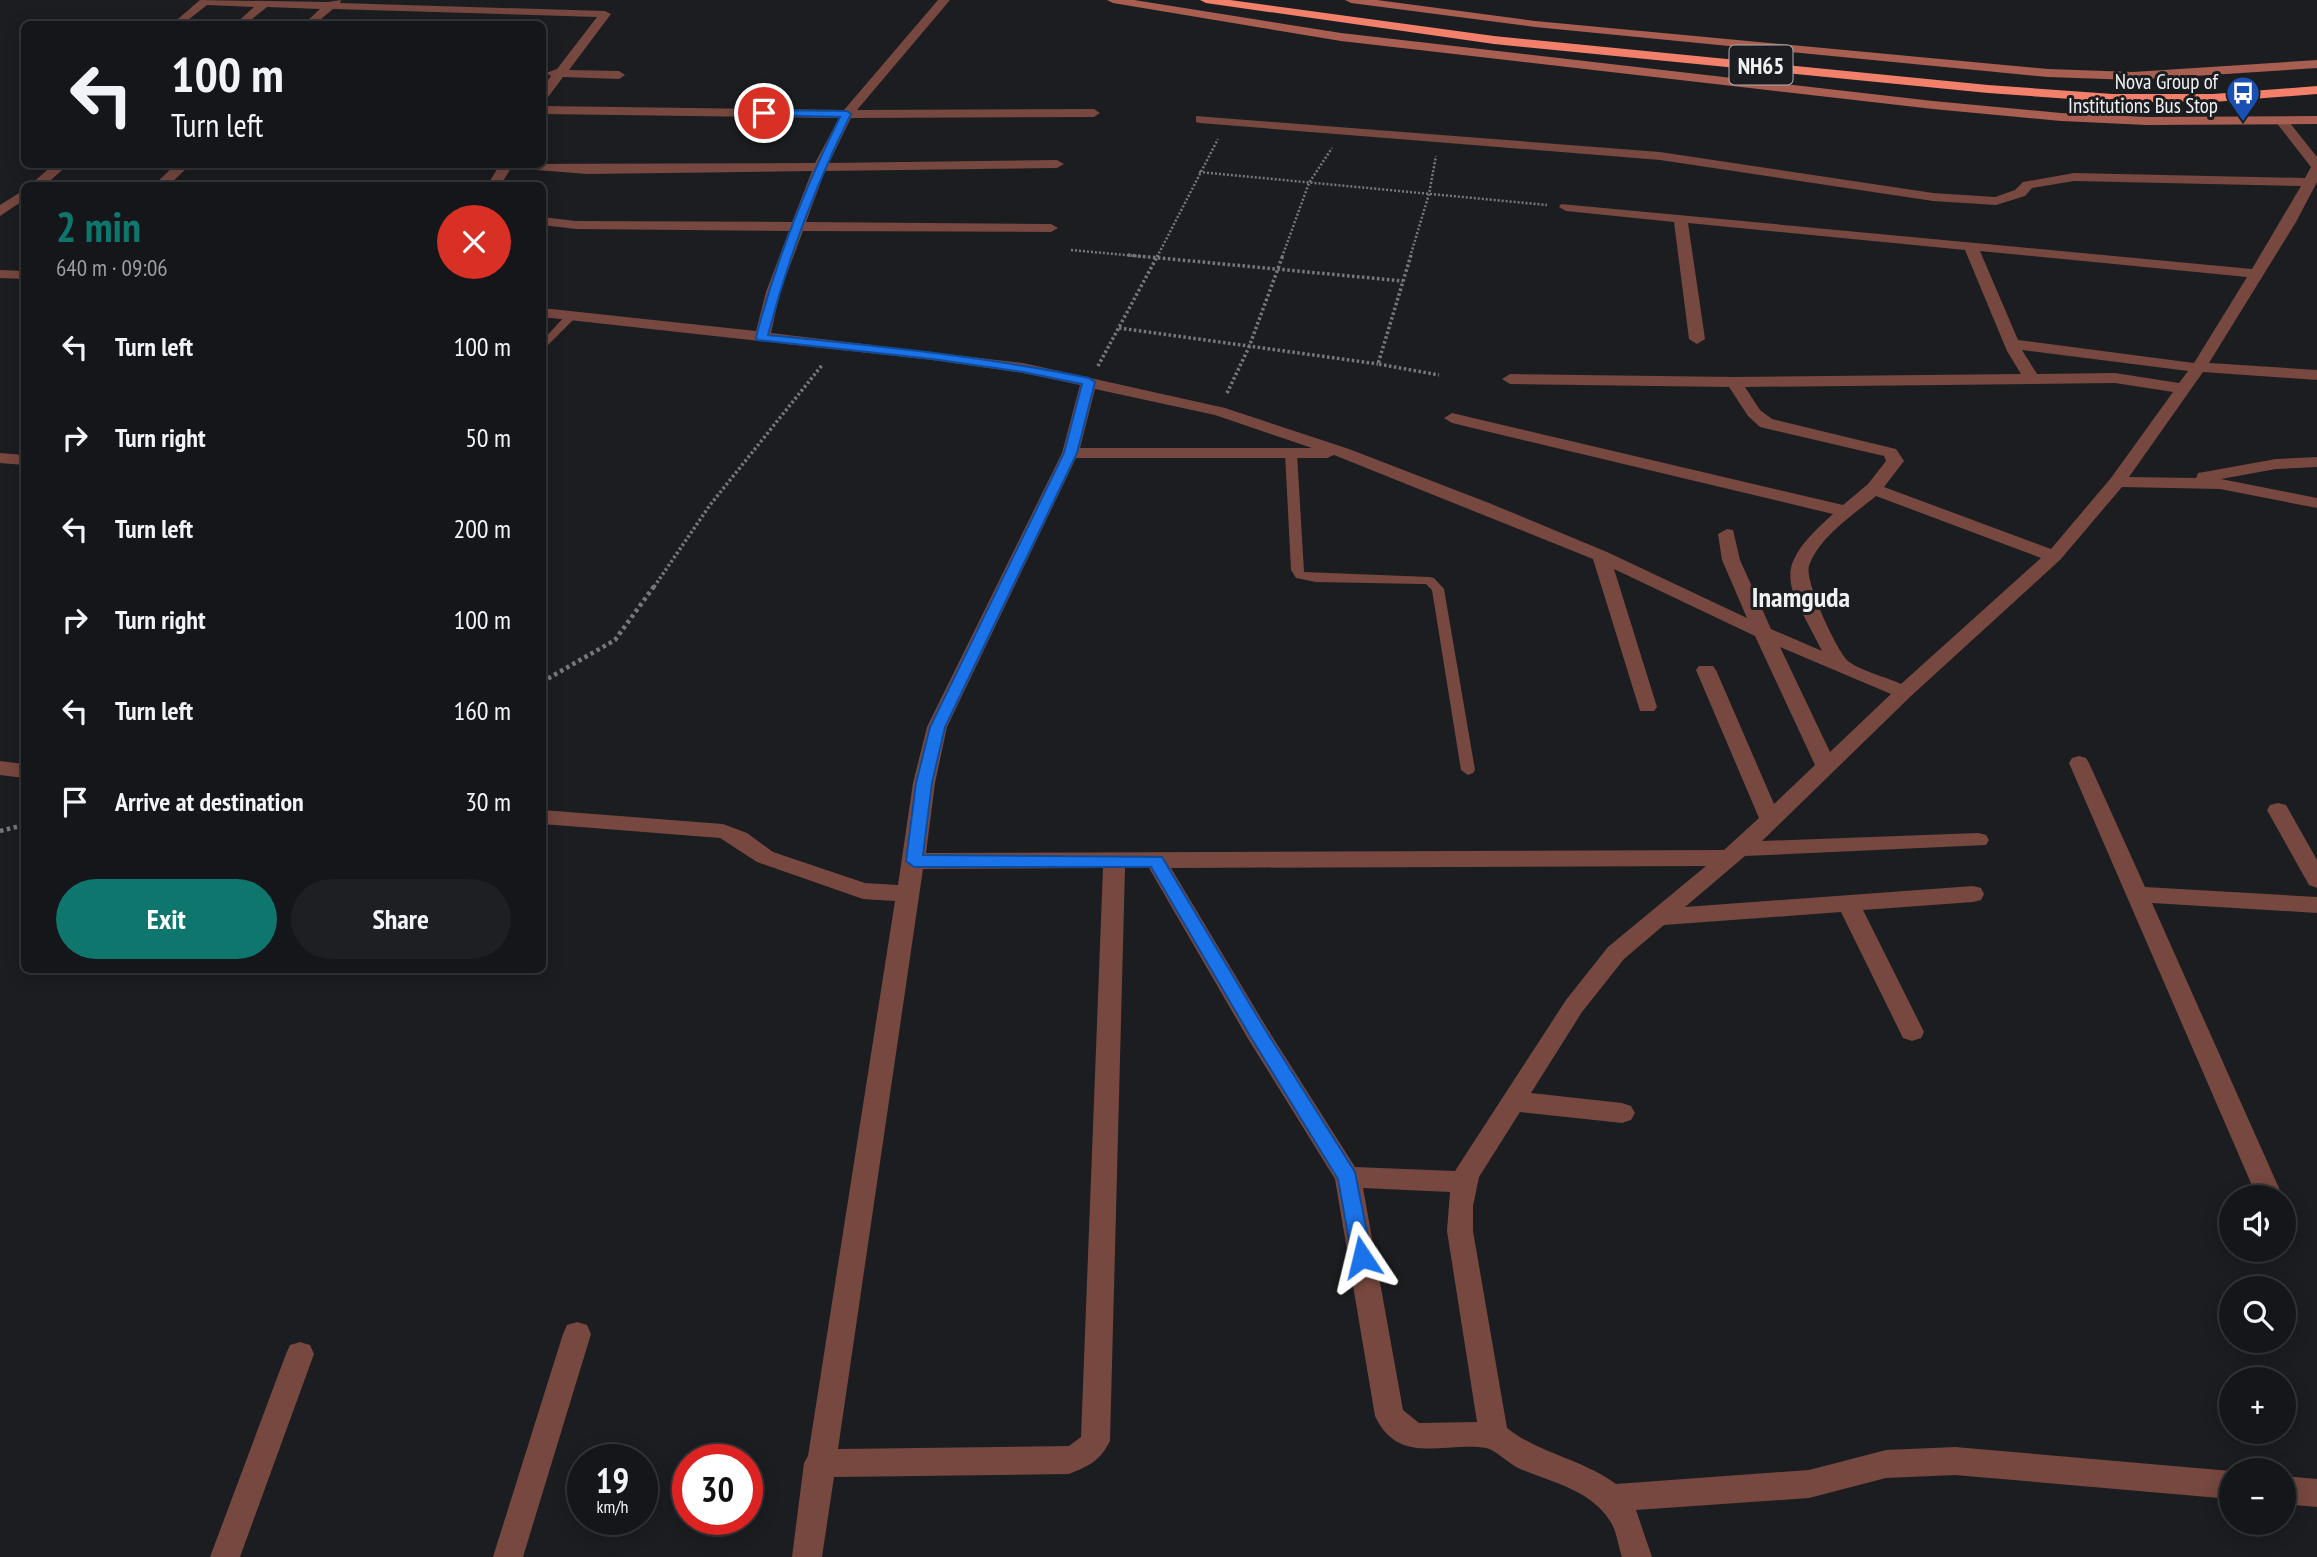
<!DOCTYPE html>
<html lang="en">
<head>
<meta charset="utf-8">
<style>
  body { margin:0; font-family:"PT Sans Narrow",sans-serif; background:#1d1f22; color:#f1f3f6; height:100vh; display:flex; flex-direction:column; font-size:26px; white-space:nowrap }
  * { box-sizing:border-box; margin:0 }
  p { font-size:23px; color:#9d9fa2 }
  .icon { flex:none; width:38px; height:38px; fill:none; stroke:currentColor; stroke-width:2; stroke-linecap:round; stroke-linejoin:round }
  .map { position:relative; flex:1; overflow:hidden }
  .sheet { position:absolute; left:21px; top:182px; width:525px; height:791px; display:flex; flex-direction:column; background:#141619; border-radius:10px; box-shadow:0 4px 18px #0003,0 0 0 2px #333538 }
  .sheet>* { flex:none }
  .hud { position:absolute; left:21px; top:21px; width:525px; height:147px; border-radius:10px; box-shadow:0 4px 18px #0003,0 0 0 2px #333538; background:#141619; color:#f1f3f6; overflow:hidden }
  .tools { position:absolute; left:2219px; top:1185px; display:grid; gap:14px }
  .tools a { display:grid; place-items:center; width:77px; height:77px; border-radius:50%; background:#141619; box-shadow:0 4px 18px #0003,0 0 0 2px #333538; font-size:35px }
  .speed { position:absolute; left:567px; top:1444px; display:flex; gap:14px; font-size:35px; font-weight:700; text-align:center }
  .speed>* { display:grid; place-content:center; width:91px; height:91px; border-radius:50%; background:#141619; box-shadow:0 4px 18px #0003,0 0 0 2px #333538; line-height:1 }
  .speed small { font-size:18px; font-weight:400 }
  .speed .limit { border:10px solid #d22; background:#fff; color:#111 }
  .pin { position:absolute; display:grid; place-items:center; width:60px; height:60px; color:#fff; margin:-30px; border:4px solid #fff; border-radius:50%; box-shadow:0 2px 7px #0007 }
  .me { position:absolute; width:77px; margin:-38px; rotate:350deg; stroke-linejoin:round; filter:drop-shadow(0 0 5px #0008) }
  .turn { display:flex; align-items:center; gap:24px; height:147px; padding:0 35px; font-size:32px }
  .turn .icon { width:91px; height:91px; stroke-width:2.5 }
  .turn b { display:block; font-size:49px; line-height:60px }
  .round { display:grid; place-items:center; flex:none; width:74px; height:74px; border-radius:37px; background:#1d1f22 }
  .summary { display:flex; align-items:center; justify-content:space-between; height:119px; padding:0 35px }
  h1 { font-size:42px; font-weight:800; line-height:52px; color:#0f766e }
  .action { display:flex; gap:14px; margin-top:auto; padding:14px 35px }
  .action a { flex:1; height:80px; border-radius:42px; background:#0f766e; color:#fff; font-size:28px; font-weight:800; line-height:80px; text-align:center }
  .action a+a { background:#1d1f22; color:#f1f3f6 }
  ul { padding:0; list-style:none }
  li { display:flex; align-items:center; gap:21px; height:91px; padding:0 35px }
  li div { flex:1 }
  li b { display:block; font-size:26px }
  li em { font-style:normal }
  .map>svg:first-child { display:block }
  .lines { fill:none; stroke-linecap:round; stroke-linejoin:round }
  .path-far2 { stroke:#76787b; stroke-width:2.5; stroke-dasharray:2 2; stroke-linecap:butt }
  .path-far1 { stroke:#76787b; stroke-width:3.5; stroke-dasharray:2.5 2.5; stroke-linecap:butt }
  .path { stroke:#76787b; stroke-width:4.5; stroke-dasharray:3.5 3.5; stroke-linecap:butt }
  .lane { fill:#76483f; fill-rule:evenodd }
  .street { fill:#76483f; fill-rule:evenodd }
  .secondary { fill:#a85f51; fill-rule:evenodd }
  .highway { fill:#f2806b; fill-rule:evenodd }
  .route { fill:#1a73e8; stroke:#114b97; stroke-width:2 }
  .labels { text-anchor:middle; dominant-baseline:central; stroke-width:6; stroke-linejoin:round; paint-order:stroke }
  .far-poi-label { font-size:21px; fill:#eff1f3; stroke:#1b1d21; text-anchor:end }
  .shield { fill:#1b1d21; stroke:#afb1b4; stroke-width:2 }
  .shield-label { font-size:23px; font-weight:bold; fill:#eff1f3 }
  .quarter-label { font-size:28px; font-weight:bold; fill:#eff1f3; stroke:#1b1d21 }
</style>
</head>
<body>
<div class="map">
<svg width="2317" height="1557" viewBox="0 0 2317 1557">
  <rect width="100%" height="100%" fill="#1b1d21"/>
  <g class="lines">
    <!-- path-far2 -->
    <g class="path-far2">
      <polyline points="1199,172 1547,205"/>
      <polyline points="1071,250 1147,257"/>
      <polyline points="1157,257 1218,139"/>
      <polyline points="1282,257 1309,183 1332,148"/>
      <polyline points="1410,257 1429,194 1436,156"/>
    </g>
    <!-- path-far1 -->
    <g class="path-far1">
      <polyline points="1128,255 1403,281"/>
      <polyline points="1411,255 1378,364 1439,375"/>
      <polyline points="1119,328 1378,364"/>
      <polyline points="1098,366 1158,255"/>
      <polyline points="1227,393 1249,347 1283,255"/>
      <polyline points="654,587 710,505 823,364"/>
    </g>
    <!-- path -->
    <g class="path">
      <polyline points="542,682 615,640 655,585"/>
      <polyline points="0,831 24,825"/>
    </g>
    <!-- lane -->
    <g class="lane">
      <polygon points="572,312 576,313 576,317 542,351 542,341 568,313"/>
      <polygon points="1291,450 1297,453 1304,572 1430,577 1434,578 1444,589 1475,770 1473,773 1468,775 1461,770 1432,590 1426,584 1421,584 1316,582 1296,578 1291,570 1285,453"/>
    </g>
    <!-- street -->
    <g class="street">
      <polygon points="200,0 328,2 341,0 340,3 605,11 611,14 569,70 619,71 625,75 619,79 563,77 546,100 542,101 542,88 551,76 546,73 557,69 597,17 333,9 315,24 304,24 320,9 267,7 246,24 235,24 254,7 207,5 183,24 172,24"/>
      <path d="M938 0H950L857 110 1094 109 1100 113 1094 117 851 118 829 163 1057 160 1064 164 1057 168 825 171 806 222 1051 224 1058 228 1051 232 803 231 780 292 771 333 1023 363 1225 408 1349 449 1489 503 1607 552 1747 618 1722 560 1718 534 1727 529 1733 530 1740 560 1771 629 1822 651C1788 582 1768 572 1833 514L1452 423 1444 418 1452 413 1843 505 1868 484 1886 461 1884 456 1760 427 1748 416 1729 387 1510 384 1502 379 1510 374 1734 377 2021 374 2007 351 1965 250 1688 223 1705 339 1697 344 1689 339 1674 222 1566 211 1559 207 1561 204 2252 269 2301 186 2074 181 2032 188 2025 196 1996 205 1933 201 1660 160 1200 123 1196 122V116L1660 152 1933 193 1995 197 2015 190 2023 182 2074 173 2305 178 2311 167 2275 121 2281 117 2286 118 2317 157V182L2296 222 2209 363 2317 370V380L2203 372 2129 477 2196 478 2198 473 2204 472 2276 459 2317 457V467L2276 469 2221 479 2317 498V508L2220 489 2122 487 2060 560 1911 696 1762 841 1978 833 1986 835 1989 840 1986 845 1745 856 1685 907 1973 886 1981 888 1984 894 1981 900 1973 902 1863 910 1924 1032 1921 1038 1912 1041 1903 1038 1841 912 1664 925 1624 959 1582 1012 1531 1093 1622 1103 1631 1106 1635 1113 1631 1120 1622 1123 1520 1112 1479 1177 1473 1206V1231L1507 1428C1540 1454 1582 1459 1616 1484L1809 1470 1886 1450 1955 1447 2231 1471V1499L1955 1475 1886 1478 1809 1498 1636 1510 1652 1557H1622C1618 1546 1617 1531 1610 1521 1590 1489 1550 1482 1518 1468 1508 1463 1496 1450 1486 1448 1445 1441 1399 1467 1375 1416L1335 1179 1247 1037 1149 868H1125L1110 1441C1100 1461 1089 1466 1069 1474L834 1477 822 1557H792L804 1463 808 1456 895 901 863 899 757 862 720 838 542 824V810L723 824 747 833 773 852 865 883 898 885 913 783 927 727 1062 453 1080 385 1023 373 932 360 542 317V308L756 331 766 292 789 231 576 229 542 225V217L576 221 792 222 812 171 587 174 511 168 500 186H487L500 164 815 163 839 118 542 114V106L844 110ZM1980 251 2247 277 2194 363 2018 340ZM2022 350 2188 371 2179 383 2115 373 2037 374ZM2115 383 2173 392 2111 478 2051 549 1884 487 1904 461 1896 449 1772 419 1760 410 1745 387ZM1095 389 1215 415 1312 448H1080ZM1334 455 1593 559 1640 711H1654L1657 707 1614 569 1755 636 1815 765 1774 804 1716 670 1713 666H1699L1696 670 1759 818 1724 850 926 853 935 783 947 727 1076 458H1327ZM1876 496 2041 558 1901 684C1889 678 1855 669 1847 660 1836 649 1804 580 1809 566 1819 537 1853 515 1876 496ZM1780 647 1891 694 1830 752ZM1706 866 1608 947 1566 1000 1455 1171 1355 1167 1265 1025 1171 868ZM1103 868 1081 1437 1069 1446 838 1449 923 869ZM1363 1188 1450 1192 1447 1231 1477 1422 1419 1423 1403 1410Z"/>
      <polygon points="54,164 69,164 44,186 29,186"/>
      <polygon points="176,164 191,164 168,186 153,186"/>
      <polygon points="24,190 24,200 0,216 0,205"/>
      <polygon points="0,270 24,271 24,279 0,278"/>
      <polygon points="0,453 24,455 24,465 0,463"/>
      <polygon points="2079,756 2086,758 2089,763 2145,887 2317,897 2317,913 2152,903 2283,1197 2257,1197 2069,763 2072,758"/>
      <polygon points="0,761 24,764 24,778 0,775"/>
      <polygon points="2278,803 2286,805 2317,860 2317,888 2309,885 2267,810 2270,805"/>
      <polygon points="577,1322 587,1325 591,1334 523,1557 493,1557 563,1334 567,1325"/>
      <polygon points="300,1342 310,1345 314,1354 240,1557 210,1557 286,1354 290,1345"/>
      <polygon points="2284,1476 2317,1479 2317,1507 2284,1504"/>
    </g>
    <!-- secondary -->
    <g class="secondary">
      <polygon points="1107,0 1134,0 1341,33 1933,101 2061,113 2147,117 2317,116 2317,124 2147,125 2061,121 1933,109 1341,41 1113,3"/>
      <polygon points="1345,0 1377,0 1535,21 2048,69 2133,72 2317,60 2317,68 2133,80 2048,77 1535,27 1351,3"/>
    </g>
    <!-- highway -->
    <polygon class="highway" points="1200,0 1230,0 1494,36 1988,85 2113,94 2213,94 2317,86 2317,94 2213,102 2113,102 1988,93 1494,44 1206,3"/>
  </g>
  <!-- route -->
  <path class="route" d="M764 110 847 111 851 114C816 184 788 258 768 335 876 346 983 356 1089 378L1095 382 1077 453 945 727 932 783 923 855 1162 857 1263 1026 1355 1172 1372 1257 1369 1263 1362 1266 1355 1263 1352 1257 1338 1179 1250 1036 1151 867H914L906 861 916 783 930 727 1064 453 1082 384 1023 372 932 359 757 340 756 337C776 261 805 187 840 117L760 115V111Z"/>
  <!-- icons -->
  <defs>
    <g id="bus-pin" transform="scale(1.75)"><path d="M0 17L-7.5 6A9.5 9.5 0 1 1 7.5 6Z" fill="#1a4fb4" stroke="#1b1d21"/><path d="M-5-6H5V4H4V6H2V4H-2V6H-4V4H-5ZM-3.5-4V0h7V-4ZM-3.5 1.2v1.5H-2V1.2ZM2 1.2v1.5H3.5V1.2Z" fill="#fff"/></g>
  </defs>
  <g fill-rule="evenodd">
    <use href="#bus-pin" x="2243" y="93"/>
  </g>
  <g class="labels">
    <!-- far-poi labels -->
    <g class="far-poi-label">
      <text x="2218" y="81">Nova Group of<tspan x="2218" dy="24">Institutions Bus Stop</tspan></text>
    </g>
    <!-- shield labels -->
    <rect class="shield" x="1729.5" y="45.5" width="63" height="39" rx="5"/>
    <g class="shield-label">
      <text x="1761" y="65">NH65</text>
    </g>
    <!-- quarter labels -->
    <g class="quarter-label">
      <text x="1801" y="596">Inamguda</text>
    </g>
  </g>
</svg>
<div class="tools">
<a><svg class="icon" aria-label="sound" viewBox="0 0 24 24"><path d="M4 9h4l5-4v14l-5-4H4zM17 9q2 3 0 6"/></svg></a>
<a><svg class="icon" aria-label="search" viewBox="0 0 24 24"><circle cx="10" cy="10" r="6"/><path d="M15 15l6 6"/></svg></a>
<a>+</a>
<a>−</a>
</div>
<div class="speed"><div>19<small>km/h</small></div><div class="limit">30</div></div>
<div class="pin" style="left:764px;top:113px;background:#d93025"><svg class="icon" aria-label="arrive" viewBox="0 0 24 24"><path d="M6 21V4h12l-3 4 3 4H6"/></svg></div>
<svg class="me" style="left:1362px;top:1257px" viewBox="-20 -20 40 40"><path d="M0-17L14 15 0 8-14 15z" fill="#1a73e8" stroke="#fff" stroke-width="4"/></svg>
<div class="hud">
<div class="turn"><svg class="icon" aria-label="left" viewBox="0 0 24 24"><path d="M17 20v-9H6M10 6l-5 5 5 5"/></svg><div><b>100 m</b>Turn left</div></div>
</div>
<section class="sheet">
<div class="summary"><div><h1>2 min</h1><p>640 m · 09:06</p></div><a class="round" style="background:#d93025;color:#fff"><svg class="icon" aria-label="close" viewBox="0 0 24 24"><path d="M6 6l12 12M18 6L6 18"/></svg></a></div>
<ul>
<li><svg class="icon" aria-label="left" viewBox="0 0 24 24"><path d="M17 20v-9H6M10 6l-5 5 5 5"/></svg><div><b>Turn left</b></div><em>100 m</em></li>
<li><svg class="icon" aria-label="right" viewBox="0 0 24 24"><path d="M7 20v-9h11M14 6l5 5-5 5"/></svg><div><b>Turn right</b></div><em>50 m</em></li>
<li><svg class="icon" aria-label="left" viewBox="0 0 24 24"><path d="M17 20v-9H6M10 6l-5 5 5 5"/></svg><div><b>Turn left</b></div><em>200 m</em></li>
<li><svg class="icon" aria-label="right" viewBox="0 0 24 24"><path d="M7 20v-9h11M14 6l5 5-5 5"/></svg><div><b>Turn right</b></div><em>100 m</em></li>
<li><svg class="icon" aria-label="left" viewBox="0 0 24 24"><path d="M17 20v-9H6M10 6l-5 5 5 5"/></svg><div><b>Turn left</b></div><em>160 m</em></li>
<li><svg class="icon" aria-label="arrive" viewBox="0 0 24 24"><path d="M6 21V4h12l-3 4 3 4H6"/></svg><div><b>Arrive at destination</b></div><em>30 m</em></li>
</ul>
<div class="action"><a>Exit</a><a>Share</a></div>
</section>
</div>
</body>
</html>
